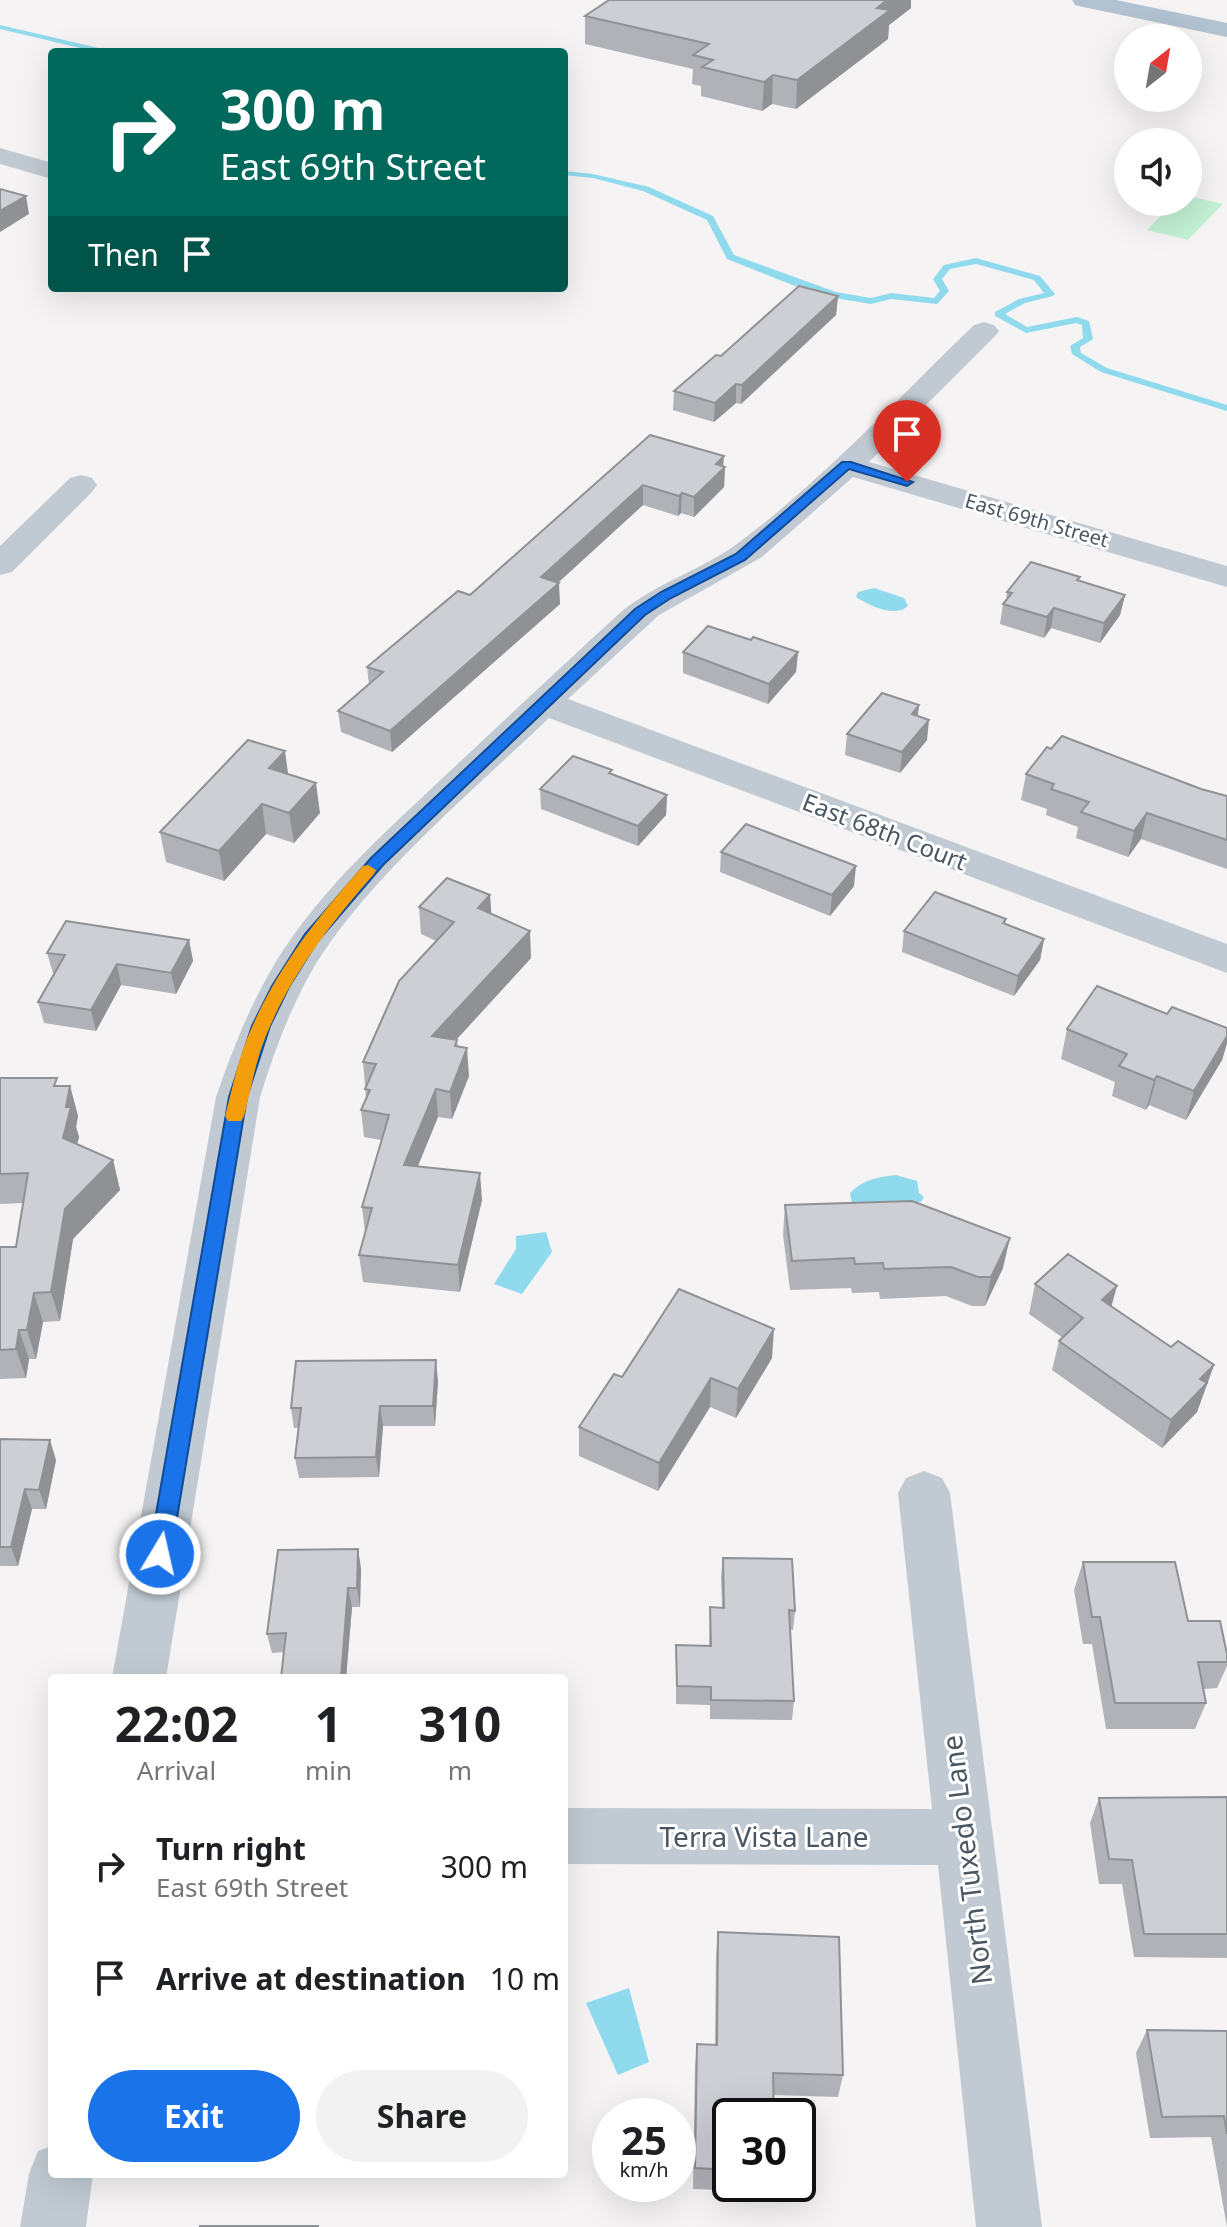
<!DOCTYPE html>
<html lang="en">
<head>
<meta charset="utf-8">
<style>
  body { margin:0; font-family:"Noto Sans",sans-serif; background:#f2f2f2; color:#202124; height:100vh; display:flex; flex-direction:column; font-size:30px; white-space:nowrap }
  * { box-sizing:border-box; margin:0 }
  p { font-size:26px; color:#757577 }
  .icon { flex:none; width:44px; height:44px; fill:none; stroke:currentColor; stroke-width:2; stroke-linecap:round; stroke-linejoin:round }
  .map { position:relative; flex:1; overflow:hidden }
  .side { position:absolute; left:48px; top:1674px; width:520px; height:504px; display:flex; flex-direction:column; background:#fff; border-radius:8px; box-shadow:0 8px 32px #0002 }
  .side>* { flex:none }
  .guide { position:absolute; left:48px; top:48px; width:520px; height:244px; border-radius:8px; box-shadow:0 8px 32px #0002; background:#00695c; color:#fff; overflow:hidden }
  .needle { width:52px; rotate:31deg }
  .controls { position:absolute; left:1114px; top:24px; display:grid; gap:16px }
  .controls a { display:grid; place-items:center; width:88px; height:88px; border-radius:50%; background:#fff; box-shadow:0 8px 32px #0002; font-size:40px }
  .speed { position:absolute; left:592px; top:2098px; display:flex; gap:16px; font-size:40px; font-weight:700; text-align:center }
  .speed>* { display:grid; place-content:center; width:104px; height:104px; border-radius:50%; background:#fff; box-shadow:0 8px 32px #0002; line-height:1 }
  .speed small { font-size:20px; font-weight:400 }
  .speed .limit { border:4px solid #111; border-radius:12px; background:#fff; color:#111 }
  .pin { position:absolute; display:grid; place-items:center; width:68px; height:68px; color:#fff; margin:-82px -34px; border-radius:50% 50% 50% 0; rotate:-45deg; box-shadow:0 0 8px #0007 }
  .pin .icon { rotate:45deg }
  .me { position:absolute; width:88px; margin:-44px; rotate:9deg; stroke-linejoin:round; filter:drop-shadow(0 0 6px #0008) }
  .turn { display:flex; align-items:center; gap:28px; height:168px; padding:0 40px; font-size:36px }
  .turn .icon { width:104px; height:104px; stroke-width:2.5 }
  .turn b { display:block; font-size:56px; line-height:68px }
  .then { display:flex; align-items:center; height:76px; padding:0 40px; background:#0003; gap:16px; font-size:30px }
  .eta { display:flex; justify-content:space-evenly; align-items:center; height:136px; text-align:center }
  .eta b { font-size:48px; font-weight:700; line-height:56px }
  .button { display:flex; gap:16px; margin-top:auto; padding:16px 40px }
  .button a { flex:1; height:92px; border-radius:48px; background:#1a73e8; color:#fff; font-size:32px; font-weight:700; line-height:92px; text-align:center }
  .button a+a { background:#f2f2f2; color:#202124 }
  ul { padding:0; list-style:none }
  li { display:flex; align-items:center; gap:24px; height:112px; padding:0 40px }
  li div { flex:1 }
  li b { display:block; font-size:30px }
  li em { font-style:normal }
  .map>svg:first-child { display:block }
  .green { fill:#c3f1d5 }
  .water { fill:#90daee }
  .lines { fill:none; stroke-linecap:round; stroke-linejoin:round }
  .stream { fill:#90daee; fill-rule:evenodd }
  .minor { fill:#c1cad2; fill-rule:evenodd }
  .major { fill:#b3c2d1; fill-rule:evenodd }
  .wall { fill:#b0b2b7 }
  .shaded-wall { fill:#909195 }
  .building { fill:#cdcfd5; stroke:#909195; stroke-width:2 }
  .route { fill:#1a73e8; stroke:#114b97; stroke-width:2 }
  .slow { fill:#f59e0b }
  .labels { text-anchor:middle; dominant-baseline:central; stroke-width:6; stroke-linejoin:round; paint-order:stroke }
  .far-street-label { font-size:20px; fill:#4a5661; stroke:#fff }
  .street-label { font-size:24px; fill:#4a5661; stroke:#fff }
  .near-street-label { font-size:28px; fill:#4a5661; stroke:#fff }
</style>
</head>
<body>
<div class="map">
<svg width="1227" height="2227" viewBox="0 0 1227 2227">
  <rect width="100%" height="100%" fill="#f5f3f3"/>
  <!-- green -->
  <polygon class="green" points="1188,196 1223,204 1188,240 1147,230 1174,202 1188,202"/>
  <!-- water -->
  <g class="water">
    <path d="M874 588 904 598 908 606C895 618 870 606 856 597L858 592Z"/>
    <path d="M896 1175 917 1181 919 1193 924 1197 921 1202 852 1203 850 1193C864 1179 878 1177 896 1175Z"/>
    <polygon points="546,1232 552,1252 522,1294 494,1284 516,1249 516,1236"/>
    <polygon points="629,1988 649,2062 618,2075 586,2003"/>
  </g>
  <g class="lines">
    <!-- stream -->
    <g class="stream">
      <polygon points="0,25 107,50 111,52 97,52 0,29"/>
      <polygon points="564,171 593,174 649,187 713,216 734,255 836,292 871,298 891,293 934,298 940,291 933,279 944,265 976,258 1040,276 1055,294 1053,296 1025,303 1005,314 1027,327 1077,317 1089,321 1093,339 1080,347 1081,353 1107,368 1227,405 1227,411 1101,372 1072,354 1070,346 1083,338 1082,325 1076,323 1026,333 995,316 995,312 1019,299 1044,293 1034,280 976,264 950,269 942,279 949,291 937,304 891,299 871,304 834,298 795,286 727,259 707,220 643,191 593,178 564,175"/>
    </g>
    <!-- minor -->
    <g class="minor">
      <polygon points="0,148 52,163 52,179 0,164"/>
      <path d="M984 322 994 325 999 331 994 337 869 462 1227 566V587L853 477 762 557 659 615 568 699 1227 944V973L549 718C474 790 368 878 314 967 290 1008 274 1052 260 1097L166 1678H112L216 1097C234 1045 254 995 284 949 329 881 391 827 449 772 507 718 564 664 622 611 657 583 701 570 737 544 823 480 897 399 974 325Z"/>
      <polygon points="81,475 92,478 97,485 92,492 12,572 0,575 0,546 70,478"/>
      <polygon points="924,1471 942,1478 950,1493 1042,2227 976,2227 938,1865 564,1864 564,1808 932,1809 898,1493 906,1478"/>
      <polygon points="52,2146 52,2174 93,2174 86,2227 20,2227 29,2174 38,2151"/>
    </g>
    <!-- major -->
    <polygon class="major" points="1072,0 1116,0 1227,23 1227,37 1083,7 1075,5"/>
  </g>
  <!-- wall -->
  <g class="wall">
    <polygon points="609,0 911,0 911,8 889,25 888,39 796,109 772,104 762,111 701,96 701,86 692,84 693,69 585,44 585,16"/>
    <polygon points="838,296 836,315 741,404 736,403 714,422 673,410 674,391 721,356"/>
    <polygon points="650,435 725,467 724,487 694,517 681,513 678,516 643,505 558,583 560,604 392,752 341,732 338,711 369,685 367,667 470,595"/>
    <polygon points="1079,581 1125,595 1120,615 1100,643 1051,628 1044,638 1000,624 1003,604 1006,600 1007,592"/>
    <polygon points="751,640 798,652 796,672 768,704 683,673 683,652"/>
    <polygon points="919,705 918,716 927,740 900,773 845,755 847,734"/>
    <polygon points="288,774 320,813 294,843 266,834 224,881 166,862 160,832"/>
    <polygon points="1026,774 1201,789 1227,796 1227,869 1141,839 1128,857 1076,838 1078,827 1046,815 1047,809 1021,800"/>
    <polygon points="540,789 667,795 666,815 638,846 541,809"/>
    <polygon points="721,852 854,886 830,916 720,872"/>
    <polygon points="490,895 491,914 531,958 456,1040 469,1076 452,1119 438,1117 418,1166 482,1200 460,1292 363,1282 359,1255 365,1233 362,1207 381,1140 364,1137 361,1110 366,1098 363,1062 436,941 421,934 419,907"/>
    <polygon points="1006,919 1005,924 1044,939 1040,960 1014,996 902,952 904,931"/>
    <polygon points="189,940 193,961 176,994 121,985 96,1031 44,1023 38,1002 54,974 53,973 47,953"/>
    <polygon points="1227,1028 1227,1043 1222,1060 1186,1120 1149,1105 1146,1110 1112,1096 1115,1082 1061,1059 1067,1029"/>
    <polygon points="0,1078 59,1086 70,1086 78,1116 76,1127 79,1137 77,1144 113,1160 120,1190 73,1239 60,1321 43,1322 36,1359 29,1359 26,1378 0,1379 0,1247 16,1247 23,1203 0,1204"/>
    <polygon points="785,1205 1003,1268 985,1306 972,1306 946,1296 880,1299 879,1292 852,1293 851,1288 790,1290 783,1235"/>
    <polygon points="1035,1284 1111,1306 1171,1347 1214,1365 1197,1412 1162,1448 1052,1370 1059,1341 1063,1338 1029,1314"/>
    <polygon points="772,1358 736,1418 710,1407 658,1491 579,1456 579,1427 622,1377"/>
    <polygon points="438,1381 435,1426 383,1426 379,1477 299,1478 295,1458 299,1428 294,1428 291,1408"/>
    <polygon points="0,1439 56,1460 46,1509 32,1509 18,1566 0,1566"/>
    <polygon points="723,1558 795,1611 793,1630 790,1629 794,1701 792,1720 710,1719 710,1705 676,1704 676,1645 709,1646 710,1607 722,1608 721,1577"/>
    <polygon points="1083,1562 1188,1621 1227,1654 1227,1666 1217,1688 1203,1689 1206,1703 1195,1729 1106,1729 1092,1644 1083,1644 1074,1590"/>
    <polygon points="361,1568 360,1607 352,1607 346,1678 281,1678 284,1652 272,1653 267,1634"/>
    <polygon points="1227,1797 1227,1958 1134,1957 1122,1884 1099,1884 1090,1823 1099,1798"/>
    <polygon points="718,1932 843,2075 838,2097 774,2095 730,2116 730,2184 772,2184 771,2192 693,2189 695,2066 697,2044 715,2045 716,1956"/>
    <polygon points="1147,2030 1227,2031 1227,2227 1211,2137 1150,2138 1136,2053"/>
  </g>
  <!-- shaded-wall -->
  <g class="shaded-wall">
    <polygon points="887,0 911,0 911,8 889,25 888,39 796,109 797,80 877,8"/>
    <polygon points="773,75 772,104 762,111 764,82"/>
    <polygon points="26,196 29,214 0,232 0,211"/>
    <polygon points="838,296 836,315 741,404 742,385"/>
    <polygon points="736,384 736,403 714,422 715,403"/>
    <polygon points="724,456 723,469 725,467 724,487 694,517 694,497 716,464"/>
    <polygon points="643,485 643,505 542,597 541,577"/>
    <polygon points="682,493 681,513 678,516 679,496"/>
    <polygon points="559,583 560,604 392,752 390,731"/>
    <polygon points="1125,595 1120,615 1100,643 1104,623"/>
    <polygon points="1054,608 1051,628 1044,638 1047,617"/>
    <polygon points="798,652 796,672 768,704 769,684"/>
    <polygon points="919,705 916,726 912,714"/>
    <polygon points="929,720 927,740 900,773 902,752"/>
    <polygon points="285,751 289,780 269,768"/>
    <polygon points="316,783 320,813 294,843 289,813"/>
    <polygon points="667,795 666,815 638,846 638,826"/>
    <polygon points="262,804 266,834 224,881 219,851"/>
    <polygon points="1147,813 1141,839 1128,857 1134,831"/>
    <polygon points="856,866 854,886 830,916 832,895"/>
    <polygon points="490,895 492,923 478,908"/>
    <polygon points="530,931 531,958 435,1063 432,1036"/>
    <polygon points="1044,939 1040,960 1014,996 1018,976"/>
    <polygon points="189,940 193,961 176,994 171,973"/>
    <polygon points="117,964 121,985 96,1031 91,1010"/>
    <polygon points="1227,1036 1227,1043 1222,1060 1186,1120 1194,1091"/>
    <polygon points="467,1048 469,1076 452,1119 450,1092"/>
    <polygon points="1157,1076 1149,1105 1146,1110 1154,1080"/>
    <polygon points="70,1086 78,1116 76,1127 79,1137 71,1168 63,1138 66,1107"/>
    <polygon points="436,1089 438,1117 407,1192 404,1165"/>
    <polygon points="113,1160 120,1190 73,1239 60,1321 51,1292 65,1209"/>
    <polygon points="480,1173 482,1200 460,1292 458,1265"/>
    <polygon points="1010,1238 1003,1268 985,1306 991,1277"/>
    <polygon points="1117,1286 1109,1315 1102,1300"/>
    <polygon points="34,1293 43,1322 36,1359 27,1330"/>
    <polygon points="774,1329 772,1358 736,1418 738,1389"/>
    <polygon points="19,1330 29,1359 26,1378 16,1349"/>
    <polygon points="436,1360 438,1381 435,1426 433,1406"/>
    <polygon points="1214,1365 1197,1412 1162,1448 1171,1420 1200,1379"/>
    <polygon points="711,1378 710,1407 658,1491 659,1463"/>
    <polygon points="380,1406 383,1426 379,1477 376,1457"/>
    <polygon points="50,1440 56,1460 46,1509 39,1490"/>
    <polygon points="25,1489 32,1509 18,1566 11,1547"/>
    <polygon points="358,1549 361,1568 360,1607 357,1588"/>
    <polygon points="348,1588 352,1607 346,1678 341,1678"/>
  </g>
  <!-- building -->
  <g class="building">
    <polygon points="609,0 887,0 877,8 890,10 797,80 773,75 764,82 702,67 713,60 693,55 709,44 585,16"/>
    <polygon points="0,189 26,196 0,211"/>
    <polygon points="799,286 838,296 742,385 736,384 715,403 674,391 716,355 721,356"/>
    <polygon points="650,435 724,456 716,464 725,467 694,497 682,493 679,496 643,485 541,577 559,583 390,731 338,711 383,672 367,667 458,591 470,595"/>
    <polygon points="1031,562 1080,577 1077,580 1125,595 1104,623 1054,608 1047,617 1003,604 1012,593 1007,592"/>
    <polygon points="708,626 751,640 753,637 798,652 769,684 683,652"/>
    <polygon points="882,693 919,705 912,714 929,720 902,752 847,734"/>
    <polygon points="1062,736 1201,789 1227,796 1227,840 1147,813 1134,831 1081,812 1089,802 1051,789 1054,784 1026,774 1047,747 1051,749"/>
    <polygon points="248,740 285,751 269,768 316,783 289,813 262,804 219,851 160,832"/>
    <polygon points="573,756 612,770 609,773 667,795 638,826 540,789"/>
    <polygon points="746,824 856,866 832,895 721,852"/>
    <polygon points="447,878 490,895 478,908 530,931 432,1036 457,1040 455,1046 467,1048 450,1092 436,1089 404,1165 480,1173 458,1265 359,1255 372,1208 362,1207 389,1115 361,1110 370,1090 365,1089 376,1064 363,1062 399,981 454,922 419,907"/>
    <polygon points="935,892 1006,919 1003,923 1044,939 1018,976 904,931"/>
    <polygon points="66,921 189,940 171,973 117,964 91,1010 38,1002 65,955 47,953"/>
    <polygon points="1097,986 1167,1014 1172,1007 1227,1028 1227,1036 1194,1091 1157,1076 1154,1080 1119,1066 1127,1054 1067,1029"/>
    <polygon points="0,1078 57,1078 54,1086 70,1086 66,1107 71,1107 63,1138 113,1160 65,1209 51,1292 34,1293 27,1330 19,1330 16,1349 0,1350 0,1247 16,1247 28,1173 0,1174"/>
    <polygon points="912,1201 1010,1238 991,1277 978,1277 951,1267 884,1269 883,1263 855,1264 854,1258 792,1261 785,1205"/>
    <polygon points="1068,1254 1117,1286 1102,1300 1171,1347 1178,1341 1214,1365 1200,1379 1207,1383 1171,1420 1059,1341 1083,1318 1035,1284"/>
    <polygon points="679,1289 774,1329 738,1389 711,1378 659,1463 579,1427 614,1374 622,1377"/>
    <polygon points="436,1360 433,1406 380,1406 376,1457 295,1458 301,1408 291,1408 296,1361"/>
    <polygon points="0,1439 50,1440 39,1490 25,1489 11,1547 0,1547"/>
    <polygon points="358,1549 357,1588 348,1588 341,1678 281,1678 286,1633 267,1634 278,1550"/>
    <polygon points="723,1558 792,1559 795,1611 789,1610 794,1701 711,1700 711,1687 677,1686 676,1645 711,1646 710,1607 724,1608"/>
    <polygon points="1083,1562 1175,1562 1188,1621 1220,1621 1227,1654 1227,1662 1198,1662 1206,1703 1115,1703 1100,1617 1092,1617"/>
    <polygon points="1227,1797 1227,1934 1144,1934 1132,1860 1109,1859 1099,1798"/>
    <polygon points="718,1932 839,1937 843,2075 773,2073 774,2116 730,2116 730,2170 695,2168 697,2044 717,2045"/>
    <polygon points="1147,2030 1227,2031 1227,2134 1224,2116 1162,2117"/>
    <polygon points="200,2226 319,2226 200,2227"/>
  </g>
  <!-- route -->
  <polygon class="route" points="842,462 851,462 913,482 907,486 849,469 745,560 671,598 645,615 383,865 317,942 289,987 270,1026 247,1097 171,1554 168,1560 160,1563 153,1560 149,1554 229,1097 252,1026 272,986 305,934 371,858 635,609 661,592 736,554"/>
  <!-- slow -->
  <path class="slow" d="M368 865 376 870 374 874C330 924 290 976 265 1038 255 1063 251 1090 244 1116L241 1121H228L225 1116C232 1091 237 1063 247 1039 273 974 316 918 363 866Z"/>
  <g class="labels">
    <!-- far-street labels -->
    <g class="far-street-label">
      <text transform="translate(1037 520) rotate(16)">East 69th Street</text>
    </g>
    <!-- street labels -->
    <g class="street-label">
      <text transform="translate(885 831) rotate(21)">East 68th Court</text>
    </g>
    <!-- near-street labels -->
    <g class="near-street-label">
      <text x="764" y="1836">Terra Vista Lane</text>
      <text transform="translate(966 1860) rotate(-97)">North Tuxedo Lane</text>
    </g>
  </g>
</svg>
<div class="controls">
<a><svg class="needle" viewBox="-14 -14 28 28"><path d="M0-13l5 13h-10z" fill="#e53935"/><path d="M0 13l5-13h-10z" fill="#757577"/></svg></a>
<a><svg class="icon" aria-label="sound" viewBox="0 0 24 24"><path d="M4 9h4l5-4v14l-5-4H4zM17 9q2 3 0 6"/></svg></a>
</div>
<div class="speed"><div>25<small>km/h</small></div><div class="limit">30</div></div>
<div class="pin" style="left:907px;top:482px;background:#d93025"><svg class="icon" aria-label="arrive" viewBox="0 0 24 24"><path d="M6 21V4h12l-3 4 3 4H6"/></svg></div>
<svg class="me" style="left:160px;top:1554px" viewBox="-20 -20 40 40"><circle r="17" fill="#1a73e8" stroke="#fff" stroke-width="3"/><path d="M0-11L8 9 0 5-8 9z" fill="#fff"/></svg>
<div class="guide">
<div class="turn"><svg class="icon" aria-label="right" viewBox="0 0 24 24"><path d="M7 20v-9h11M14 6l5 5-5 5"/></svg><div><b>300 m</b>East 69th Street</div></div>
<div class="then">Then<svg class="icon" aria-label="arrive" viewBox="0 0 24 24"><path d="M6 21V4h12l-3 4 3 4H6"/></svg></div>
</div>
<section class="side">
<div class="eta">
<div><b>22:02</b><p>Arrival</p></div>
<div><b>1</b><p>min</p></div>
<div><b>310</b><p>m</p></div>
</div>
<ul>
<li><svg class="icon" aria-label="right" viewBox="0 0 24 24"><path d="M7 20v-9h11M14 6l5 5-5 5"/></svg><div><b>Turn right</b><p>East 69th Street</p></div><em>300 m</em></li>
<li><svg class="icon" aria-label="arrive" viewBox="0 0 24 24"><path d="M6 21V4h12l-3 4 3 4H6"/></svg><div><b>Arrive at destination</b></div><em>10 m</em></li>
</ul>
<div class="button"><a>Exit</a><a>Share</a></div>
</section>
</div>
</body>
</html>
